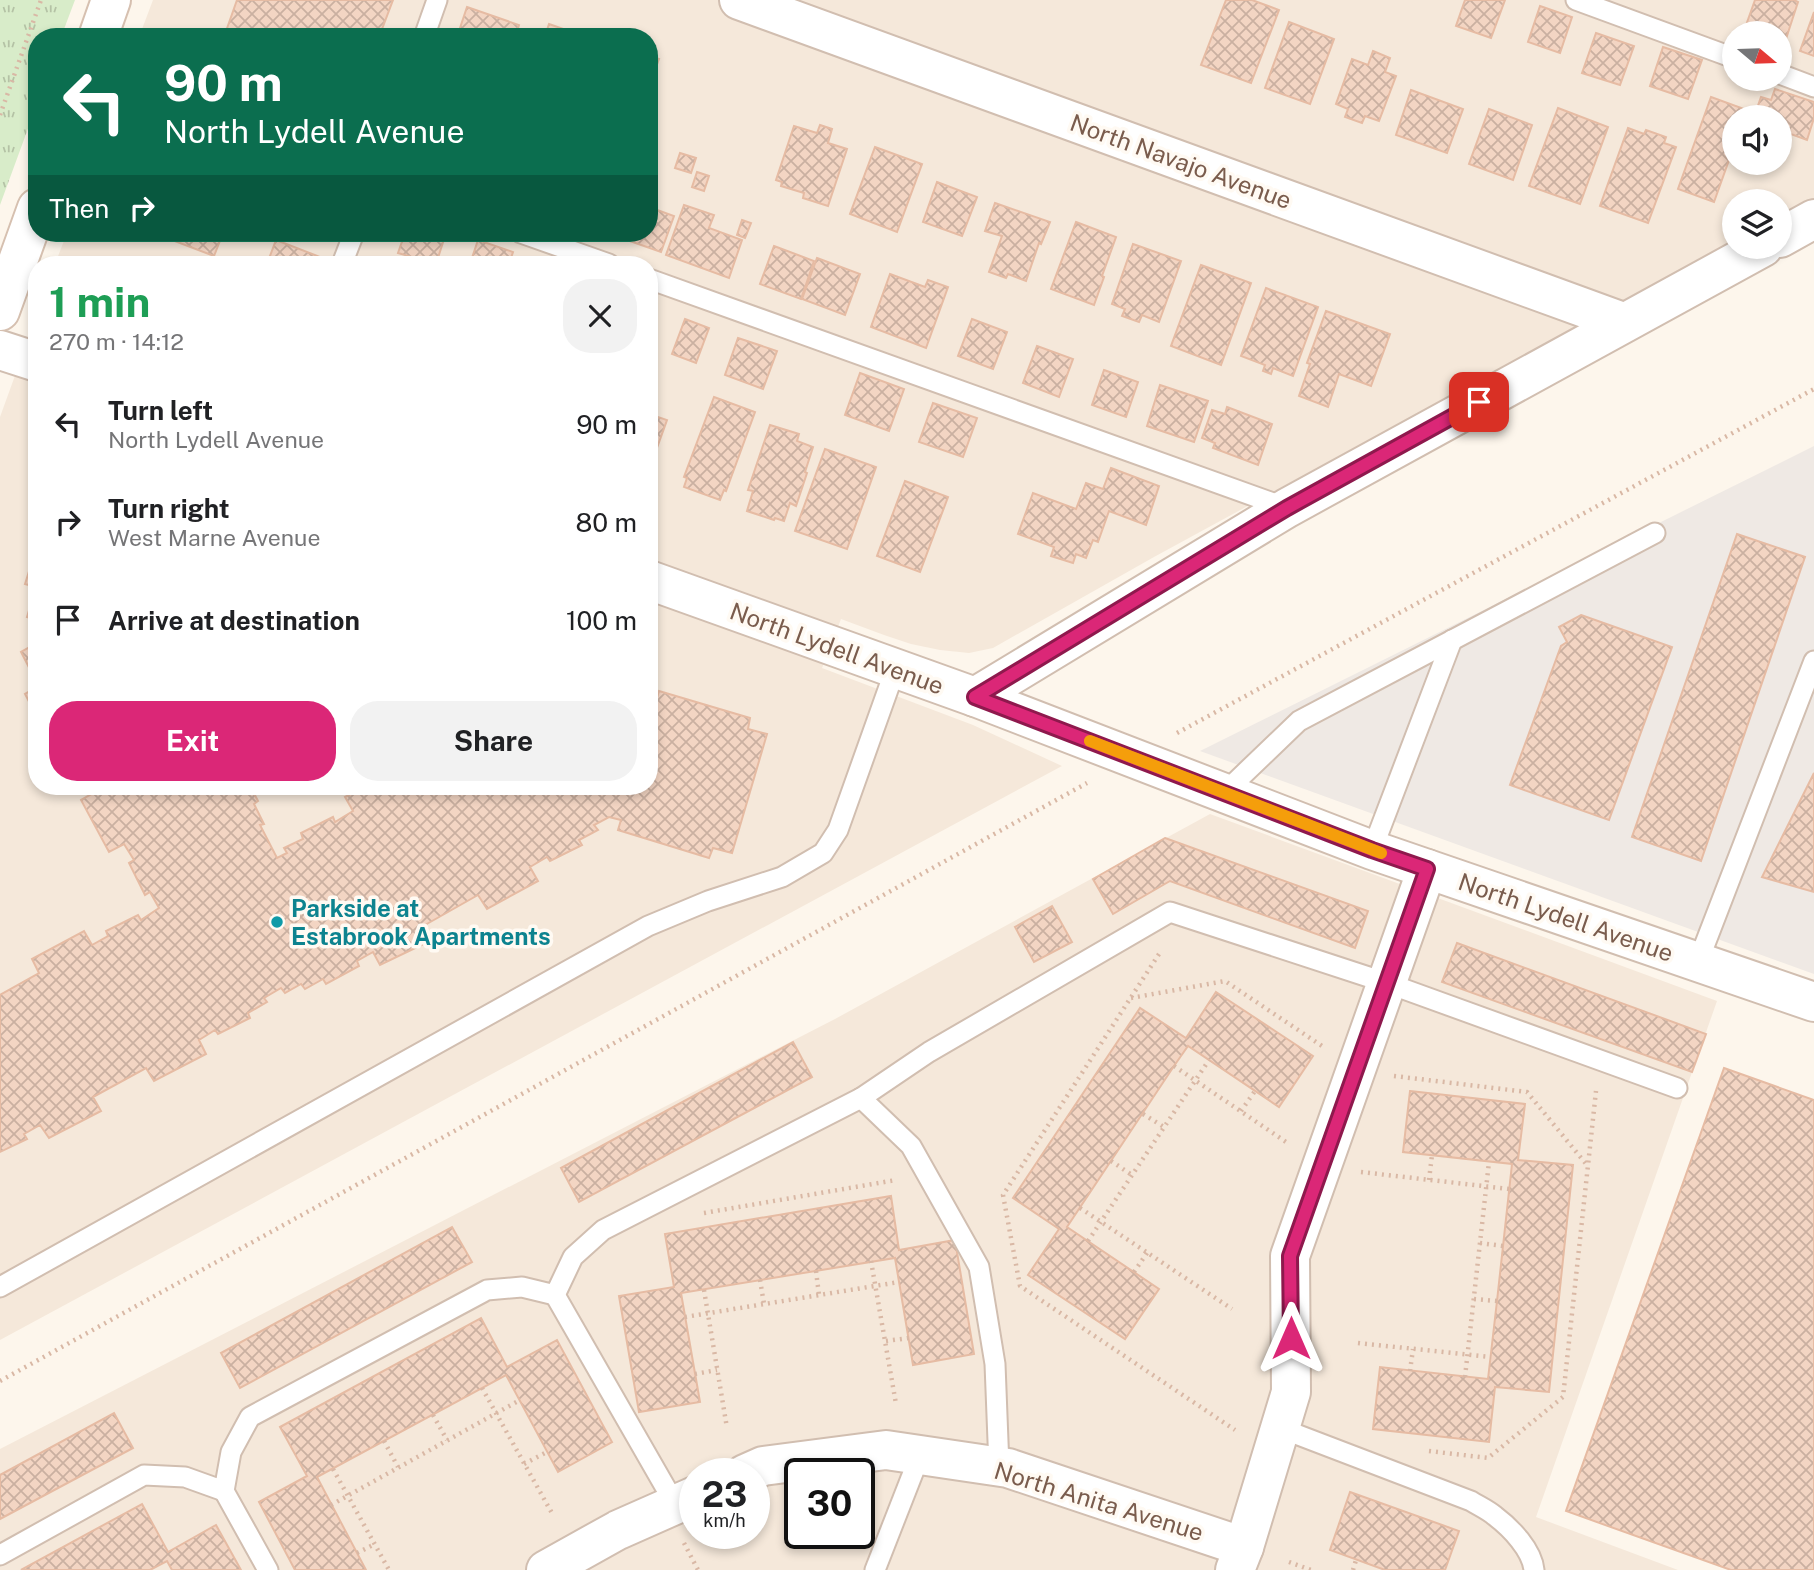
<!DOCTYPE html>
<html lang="en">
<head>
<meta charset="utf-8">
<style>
  body { margin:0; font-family:"Public Sans",sans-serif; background:#f2f2f2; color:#202124; height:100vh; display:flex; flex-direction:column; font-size:26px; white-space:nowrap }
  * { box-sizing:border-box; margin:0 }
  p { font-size:23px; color:#757577 }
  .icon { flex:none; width:38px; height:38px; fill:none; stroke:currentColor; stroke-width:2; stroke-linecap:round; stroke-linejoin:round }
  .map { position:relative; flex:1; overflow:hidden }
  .drawer { position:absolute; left:28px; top:256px; width:630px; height:539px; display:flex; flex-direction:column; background:#fff; border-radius:28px; box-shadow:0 4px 10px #0003 }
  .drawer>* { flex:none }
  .guide { position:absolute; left:28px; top:28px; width:630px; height:214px; border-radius:28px; box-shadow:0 4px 10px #0003; background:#0b6e4f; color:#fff; overflow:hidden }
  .needle { width:46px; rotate:109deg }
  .fabs { position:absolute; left:1722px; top:21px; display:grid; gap:14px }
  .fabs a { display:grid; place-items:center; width:70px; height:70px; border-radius:50%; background:#fff; box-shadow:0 4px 10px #0003; font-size:35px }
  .speed { position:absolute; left:679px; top:1458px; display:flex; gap:14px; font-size:35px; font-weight:700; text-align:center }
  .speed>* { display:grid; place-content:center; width:91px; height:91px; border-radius:50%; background:#fff; box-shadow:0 4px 10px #0003; line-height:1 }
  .speed small { font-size:18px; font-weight:400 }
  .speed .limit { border:4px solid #111; border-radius:10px; background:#fff; color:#111 }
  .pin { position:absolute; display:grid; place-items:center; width:60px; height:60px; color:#fff; margin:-30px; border-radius:14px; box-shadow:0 4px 10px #0006 }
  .me { position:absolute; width:77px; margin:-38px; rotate:0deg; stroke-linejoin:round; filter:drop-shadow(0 0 5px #0008) }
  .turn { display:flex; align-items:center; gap:24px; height:147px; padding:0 21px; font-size:32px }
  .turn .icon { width:91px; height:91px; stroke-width:2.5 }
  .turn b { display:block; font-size:49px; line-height:60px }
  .then { display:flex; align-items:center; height:66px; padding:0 21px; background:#0003; gap:14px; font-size:26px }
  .round { display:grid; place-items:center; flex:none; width:74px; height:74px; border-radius:28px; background:#f2f2f2 }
  .head { display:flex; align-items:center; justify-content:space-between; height:119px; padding:0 21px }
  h1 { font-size:42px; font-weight:700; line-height:52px; color:#1e9e55 }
  .cta { display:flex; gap:14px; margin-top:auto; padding:14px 21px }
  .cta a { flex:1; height:80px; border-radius:28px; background:#db2777; color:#fff; font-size:28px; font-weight:700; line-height:80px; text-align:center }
  .cta a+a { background:#f2f2f2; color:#202124 }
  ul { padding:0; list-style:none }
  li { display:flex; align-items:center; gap:21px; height:98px; padding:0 21px }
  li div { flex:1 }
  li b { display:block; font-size:26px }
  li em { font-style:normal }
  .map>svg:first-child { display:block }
  .residential { fill:#f5e8da; fill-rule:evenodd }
  .industrial { fill:#efe9e4 }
  .park { fill:url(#park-tufts) }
  .building { fill:url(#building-cross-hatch); stroke:#e6bba3; stroke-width:2 }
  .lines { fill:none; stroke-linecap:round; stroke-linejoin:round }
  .lane-casing { stroke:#d1beb0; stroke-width:23 }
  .street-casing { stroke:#d1beb0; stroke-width:42 }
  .secondary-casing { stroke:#d6c0b0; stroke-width:42 }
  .path { stroke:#d9b8a5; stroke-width:4.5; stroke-dasharray:2 5; stroke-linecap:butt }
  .lane { stroke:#fff; stroke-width:19 }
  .street { stroke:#fff; stroke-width:38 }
  .secondary { stroke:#fff; stroke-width:38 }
  .route-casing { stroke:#8e194d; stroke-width:18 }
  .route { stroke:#db2777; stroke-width:12 }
  .slow { stroke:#f59e0b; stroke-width:12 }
  .culture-dot { fill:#0f9aa8; stroke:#fffaf3; stroke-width:2.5 }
  .labels { text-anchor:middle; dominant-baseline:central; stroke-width:7; stroke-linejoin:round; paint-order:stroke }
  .street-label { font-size:24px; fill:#7a5c4d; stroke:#fffaf3 }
  .culture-label { font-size:24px; font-weight:bold; fill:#0d838f; stroke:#fffaf3; text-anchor:start }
</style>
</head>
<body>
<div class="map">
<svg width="1814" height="1570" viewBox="0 0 1814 1570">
  <defs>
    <pattern id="park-tufts" width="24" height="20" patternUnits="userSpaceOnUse" patternTransform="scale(1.75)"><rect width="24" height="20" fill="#d8ecc9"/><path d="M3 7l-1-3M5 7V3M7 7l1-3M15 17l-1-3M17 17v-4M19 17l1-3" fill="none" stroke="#b4c2a5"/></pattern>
    <pattern id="building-cross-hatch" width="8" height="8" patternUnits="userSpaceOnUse" patternTransform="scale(1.75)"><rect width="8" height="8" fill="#f3d5c3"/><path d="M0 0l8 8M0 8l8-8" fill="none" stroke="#cab0a1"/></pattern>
  </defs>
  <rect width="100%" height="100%" fill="#fdf6ec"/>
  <!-- residential -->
  <g class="residential">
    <path d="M153 0H1814V198L1780 217V201H1734V241L1154 557 993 648 969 653 940 650 911 644 884 635 841 619 822 668 973 725 1062 766 0 1340V417L37 315V786H649V264H55L67 233H649V37H139ZM1734 33H1780V79H1734ZM1734 117H1780V163H1734Z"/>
    <path d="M1210 814 1717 1001 1536 1517 1678 1570H0V1449L835 1019ZM695 1474H754V1533H695ZM800 1474H859V1533H800Z"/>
  </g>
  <!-- industrial -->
  <polygon class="industrial" points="1814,446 1814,974 1200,751"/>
  <!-- park -->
  <polygon class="park" points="0,0 75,0 61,37 37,37 37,104 0,205"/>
  <!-- building -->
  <g class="building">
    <polygon points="237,0 393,0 379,37 224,37"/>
    <polygon points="1226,0 1252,0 1279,10 1251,83 1201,65"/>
    <polygon points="1465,0 1505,0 1491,38 1456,26"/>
    <polygon points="1755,0 1794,0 1798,2 1785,42 1780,40 1780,33 1760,33 1745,28"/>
    <polygon points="1540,6 1572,17 1560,53 1528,42"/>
    <polygon points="467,7 519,25 515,37 457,37"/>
    <polygon points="1814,12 1814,56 1800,51"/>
    <polygon points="1289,22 1334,39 1310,104 1265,88"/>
    <polygon points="549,24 575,33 573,37 537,37 539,31 546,33"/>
    <polygon points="1596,33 1634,46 1620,85 1582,73"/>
    <polygon points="1663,47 1702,60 1688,99 1650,86"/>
    <polygon points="1373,51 1390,58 1385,72 1396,76 1379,121 1365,116 1362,123 1345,117 1348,109 1336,104 1352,59 1368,65"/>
    <polygon points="649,56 659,59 649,87"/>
    <polygon points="1775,89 1814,102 1814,118 1807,140 1780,130 1780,117 1754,117 1761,97 1771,100"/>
    <polygon points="1411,90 1463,109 1447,153 1396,135"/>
    <polygon points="1711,97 1747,110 1745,117 1734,117 1734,146 1714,202 1678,189"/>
    <polygon points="1558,108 1608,127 1580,204 1529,186"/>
    <polygon points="1489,109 1532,125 1513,180 1469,164"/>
    <polygon points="820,125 832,129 828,143 847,149 828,206 803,198 804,193 781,186 782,182 776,180 794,126 817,133"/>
    <polygon points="1628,128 1644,134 1646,130 1666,137 1664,143 1676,147 1648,223 1600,206"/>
    <polygon points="875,147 922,164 897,232 850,214"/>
    <polygon points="680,153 696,158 691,173 675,168"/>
    <polygon points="697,172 709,176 704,191 692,187"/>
    <polygon points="937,182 977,197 962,236 923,222"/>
    <polygon points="995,203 1050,222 1041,244 1039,243 1026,281 1008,274 1006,278 989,272 1002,236 985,231"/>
    <polygon points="684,205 714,215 709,228 742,240 729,278 666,255"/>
    <polygon points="649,207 674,216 661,252 607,233 649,233"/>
    <polygon points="742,220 751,223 745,238 737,235"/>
    <polygon points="1076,222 1116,237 1102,276 1104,277 1094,305 1051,289"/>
    <polygon points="166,233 223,233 214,256 164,237"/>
    <polygon points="405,233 446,233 436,264 398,253"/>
    <polygon points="276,240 320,257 318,264 267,264"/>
    <polygon points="478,240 513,252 509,264 470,264"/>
    <polygon points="1133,244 1181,261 1159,322 1142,315 1139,322 1122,316 1125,309 1112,304"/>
    <polygon points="774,246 814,261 801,299 760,284"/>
    <polygon points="817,258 860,274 845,315 802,299"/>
    <polygon points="1201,265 1251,283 1221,365 1171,346"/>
    <polygon points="890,274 925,287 928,280 948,287 926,348 871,327"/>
    <polygon points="1266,288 1318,307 1293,376 1273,368 1271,374 1263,371 1265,365 1241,356"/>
    <polygon points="1326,311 1390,334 1371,386 1339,374 1328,407 1299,396 1310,364 1307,363"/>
    <polygon points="685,319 709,328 696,363 672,354"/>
    <polygon points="972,319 1007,332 993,369 958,356"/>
    <polygon points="738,338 777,351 763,389 725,375"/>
    <polygon points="1037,346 1073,359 1059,397 1023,383"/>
    <polygon points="1104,370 1138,382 1126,417 1092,405"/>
    <polygon points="860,373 904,389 889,431 845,415"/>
    <polygon points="1160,385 1208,401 1194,442 1147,426"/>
    <polygon points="714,397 755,412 726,491 724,490 720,500 684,487 687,478 684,477"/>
    <polygon points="933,403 977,418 963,457 919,442"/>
    <polygon points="1227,407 1272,424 1258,465 1213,448 1215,443 1202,438 1212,410 1225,414"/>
    <polygon points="649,414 667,420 649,470"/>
    <polygon points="770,425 799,434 797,441 813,447 805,472 807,473 796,506 790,503 784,521 775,518 774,520 747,511 753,491 748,490"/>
    <polygon points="825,449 876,467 847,549 795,531"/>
    <polygon points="1111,468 1159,486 1146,525 1109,511 1098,542 1093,540 1086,558 1076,554 1073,563 1051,556 1054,547 1018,534 1033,493 1076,509 1086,483 1103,489"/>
    <polygon points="905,481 948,497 920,572 877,556"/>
    <polygon points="1737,534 1805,557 1701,861 1632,837"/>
    <polygon points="36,549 37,549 37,620 27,617 36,587 25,584"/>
    <polygon points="1581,615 1672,647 1609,820 1510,785 1561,646 1567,642 1559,627"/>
    <polygon points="37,643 37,683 21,652"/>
    <polygon points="37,687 37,717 25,694"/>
    <polygon points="659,691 750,718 748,729 767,734 732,853 713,848 709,858 618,830 621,820 609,817 594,825 598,830 579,840 582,845 550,861 547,857 530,867 538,881 487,909 478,895 425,925 434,939 380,965 373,952 357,961 359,966 326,984 323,979 305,989 301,984 285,993 281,988 264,998 267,1002 248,1013 250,1018 218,1034 215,1030 199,1040 206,1054 154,1081 146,1068 93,1097 101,1111 49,1138 40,1125 24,1134 27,1139 0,1152 0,995 39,973 32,959 84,931 92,945 108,936 106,931 138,915 141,920 159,908 150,892 145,895 129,863 134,860 124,844 109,852 81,800 95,792 92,786 250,786 258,801 254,804 264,824 260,825 277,858 287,853 284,848 303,839 301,833 333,817 335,822 353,811 345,797 367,786 649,786 649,699 656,701"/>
    <polygon points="1814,773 1814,892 1762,877"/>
    <polygon points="1165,838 1368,911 1355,948 1170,881 1113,914 1093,879"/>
    <polygon points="1052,906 1072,942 1034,962 1015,927"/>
    <polygon points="1457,943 1706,1034 1692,1072 1442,982"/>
    <polygon points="1216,992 1313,1056 1279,1107 1188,1046 1174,1066 1067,1227 1159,1289 1125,1339 1028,1275 1059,1229 1013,1198 1140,1008 1186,1038"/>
    <polygon points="793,1042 812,1077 579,1202 561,1168"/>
    <polygon points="1724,1068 1814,1100 1814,1570 1731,1570 1566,1511"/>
    <polygon points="1410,1091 1525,1104 1518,1160 1573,1165 1549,1392 1495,1387 1489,1442 1373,1429 1380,1367 1488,1379 1497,1301 1512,1164 1403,1152"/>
    <polygon points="891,1196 899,1250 955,1240 974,1354 913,1365 895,1258 681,1293 700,1402 639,1412 619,1296 674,1287 665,1234"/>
    <polygon points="452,1227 472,1262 240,1388 221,1353"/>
    <polygon points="481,1318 507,1367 557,1340 612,1442 558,1472 506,1375 317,1477 366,1570 295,1570 259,1502 307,1476 280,1427"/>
    <polygon points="114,1413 133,1448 0,1519 0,1475"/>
    <polygon points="1350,1492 1459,1531 1445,1570 1385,1570 1330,1550"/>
    <polygon points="142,1504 168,1552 216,1525 241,1570 172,1570 167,1561 150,1570 21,1570"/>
  </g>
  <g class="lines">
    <!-- lane casing -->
    <g class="lane-casing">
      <g id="lane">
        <polyline points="1576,0 1734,58"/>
        <polyline points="424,37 437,0"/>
        <polyline points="1780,74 1814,87"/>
        <polyline points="521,233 609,264"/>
        <polyline points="342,264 354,233"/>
        <polyline points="649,279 1287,508"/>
        <polyline points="1225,792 1299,721 1655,533"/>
        <polyline points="1372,850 1452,640"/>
        <polyline points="1698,962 1814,661"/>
        <polyline points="861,1098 911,1146 979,1267 995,1364 999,1467"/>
        <polyline points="0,1287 648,926 708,901 782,877 823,853 838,830 895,670"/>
        <polyline points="555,1295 675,1504"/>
        <path d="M1280 1428 1471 1501C1479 1506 1488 1510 1495 1516 1511 1528 1532 1550 1534 1570"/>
        <polyline points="224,1491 268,1570"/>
        <polyline points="0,1555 144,1475 185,1477 224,1491 231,1452 250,1417 487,1290 522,1287 555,1295 573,1257 603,1230 861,1098 929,1052 1170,912 1387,983 1677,1088"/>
        <polyline points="875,1570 920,1455"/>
      </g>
    </g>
    <!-- street casing -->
    <g class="street-casing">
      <g id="street">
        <polyline points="739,0 1623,322"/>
        <polyline points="1780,238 1814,219"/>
        <polyline points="0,350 37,362"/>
        <polyline points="649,580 975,697 1372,850 1814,1002"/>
        <polyline points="975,697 1287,508 1763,247"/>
        <polyline points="745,1474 763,1466 886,1450 1008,1468 1244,1547"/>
        <polyline points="546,1570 618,1530 695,1496"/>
        <polyline points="1235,1570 1244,1547 1291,1392 1290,1256 1427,869"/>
      </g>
    </g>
    <!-- secondary casing -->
    <g class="secondary-casing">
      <g id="secondary">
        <polyline points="98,37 111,0"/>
        <polyline points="0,311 37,208"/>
      </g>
    </g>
    <!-- path -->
    <g class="path">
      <polyline points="0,115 41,0"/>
      <polyline points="1177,733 1814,389"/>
      <polyline points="1159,954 1003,1195 1020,1286 1235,1430"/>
      <polyline points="1131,998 1225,981 1325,1048"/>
      <polyline points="1174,1066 1289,1144"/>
      <polyline points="1394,1076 1527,1092 1587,1165"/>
      <polyline points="1241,1111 1255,1091"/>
      <polyline points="1143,1114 1164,1127"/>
      <polyline points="1111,1161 1132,1175"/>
      <polyline points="1361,1172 1509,1189"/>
      <polyline points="1429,1180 1432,1155"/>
      <polyline points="1080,1208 1232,1309"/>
      <polyline points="704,1213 896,1180"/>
      <polyline points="1088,1241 1209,1060"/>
      <polyline points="1480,1243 1503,1246"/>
      <polyline points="871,1261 896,1404"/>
      <polyline points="816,1271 819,1295"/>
      <polyline points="1134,1272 1147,1253"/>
      <polyline points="760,1280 764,1304"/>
      <polyline points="704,1290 727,1428"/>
      <polyline points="1474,1299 1497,1301"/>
      <polyline points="685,1317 899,1282"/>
      <polyline points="886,1341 909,1338"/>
      <polyline points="1358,1343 1491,1357"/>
      <polyline points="1410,1371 1413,1349"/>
      <polyline points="695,1374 717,1370"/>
      <polyline points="1465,1377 1489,1162"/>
      <polyline points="0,1381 1087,783"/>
      <polyline points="482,1388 553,1515"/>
      <polyline points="433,1415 447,1440"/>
      <polyline points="384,1441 398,1467"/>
      <polyline points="1429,1451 1488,1458 1563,1397 1596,1091"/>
      <polyline points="524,1464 547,1452"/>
      <polyline points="333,1469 389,1570"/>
      <polyline points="331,1505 520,1400"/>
      <polyline points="684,1543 698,1570"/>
      <polyline points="357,1553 375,1544"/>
      <polyline points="1289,1562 1311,1570"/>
      <polyline points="1353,1570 1356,1560"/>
    </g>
    <!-- lane -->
    <use href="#lane" class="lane"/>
    <!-- street -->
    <use href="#street" class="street"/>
    <!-- secondary -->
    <use href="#secondary" class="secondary"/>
  </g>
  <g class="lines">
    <!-- route casing -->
    <g class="route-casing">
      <polyline id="route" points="1291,1338 1290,1256 1427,869 1372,850 975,697 1287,508 1479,402"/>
    </g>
    <!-- route -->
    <use href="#route" class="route"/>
    <!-- slow -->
    <polyline class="slow" points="1090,741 1381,853"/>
  </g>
  <!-- markers -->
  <circle class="culture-dot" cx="277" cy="922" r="7"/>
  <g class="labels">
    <!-- street labels -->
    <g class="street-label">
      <text transform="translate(1181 161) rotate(20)">North Navajo Avenue</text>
      <text transform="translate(837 648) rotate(20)">North Lydell Avenue</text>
      <text transform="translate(1566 917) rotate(19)">North Lydell Avenue</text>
      <text transform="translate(1099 1501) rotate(17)">North Anita Avenue</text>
    </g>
    <!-- culture labels -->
    <g class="culture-label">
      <text x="291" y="908">Parkside at<tspan x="291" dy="28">Estabrook Apartments</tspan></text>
    </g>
  </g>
</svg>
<div class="fabs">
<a><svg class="needle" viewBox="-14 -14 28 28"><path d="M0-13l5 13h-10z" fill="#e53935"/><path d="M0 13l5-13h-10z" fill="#757577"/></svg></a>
<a><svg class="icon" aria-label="sound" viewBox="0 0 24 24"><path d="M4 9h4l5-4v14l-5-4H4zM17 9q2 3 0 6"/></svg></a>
<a><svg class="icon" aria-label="layers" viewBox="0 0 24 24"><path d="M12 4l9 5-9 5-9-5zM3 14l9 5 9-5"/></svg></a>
</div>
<div class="speed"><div>23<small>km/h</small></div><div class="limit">30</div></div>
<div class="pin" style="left:1479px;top:402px;background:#d93025"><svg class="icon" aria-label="arrive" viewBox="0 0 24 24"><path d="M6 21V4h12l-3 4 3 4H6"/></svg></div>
<svg class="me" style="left:1291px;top:1338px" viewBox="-20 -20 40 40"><path d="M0-17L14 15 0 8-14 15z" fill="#db2777" stroke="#fff" stroke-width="4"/></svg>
<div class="guide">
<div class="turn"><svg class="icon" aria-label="left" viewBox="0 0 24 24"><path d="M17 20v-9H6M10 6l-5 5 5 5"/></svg><div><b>90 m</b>North Lydell Avenue</div></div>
<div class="then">Then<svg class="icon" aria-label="right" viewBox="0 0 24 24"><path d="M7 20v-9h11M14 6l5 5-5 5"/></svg></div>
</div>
<section class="drawer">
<div class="head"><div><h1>1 min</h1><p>270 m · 14:12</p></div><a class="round"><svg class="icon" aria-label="close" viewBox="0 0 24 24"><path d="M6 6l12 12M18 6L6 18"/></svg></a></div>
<ul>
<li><svg class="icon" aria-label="left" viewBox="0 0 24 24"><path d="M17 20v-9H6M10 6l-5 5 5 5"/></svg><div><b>Turn left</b><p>North Lydell Avenue</p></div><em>90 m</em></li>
<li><svg class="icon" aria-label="right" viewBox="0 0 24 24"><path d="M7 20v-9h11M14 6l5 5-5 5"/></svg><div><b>Turn right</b><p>West Marne Avenue</p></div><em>80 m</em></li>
<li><svg class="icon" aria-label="arrive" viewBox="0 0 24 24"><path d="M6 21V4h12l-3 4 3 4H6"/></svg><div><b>Arrive at destination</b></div><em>100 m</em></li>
</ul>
<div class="cta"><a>Exit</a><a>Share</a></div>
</section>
</div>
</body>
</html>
